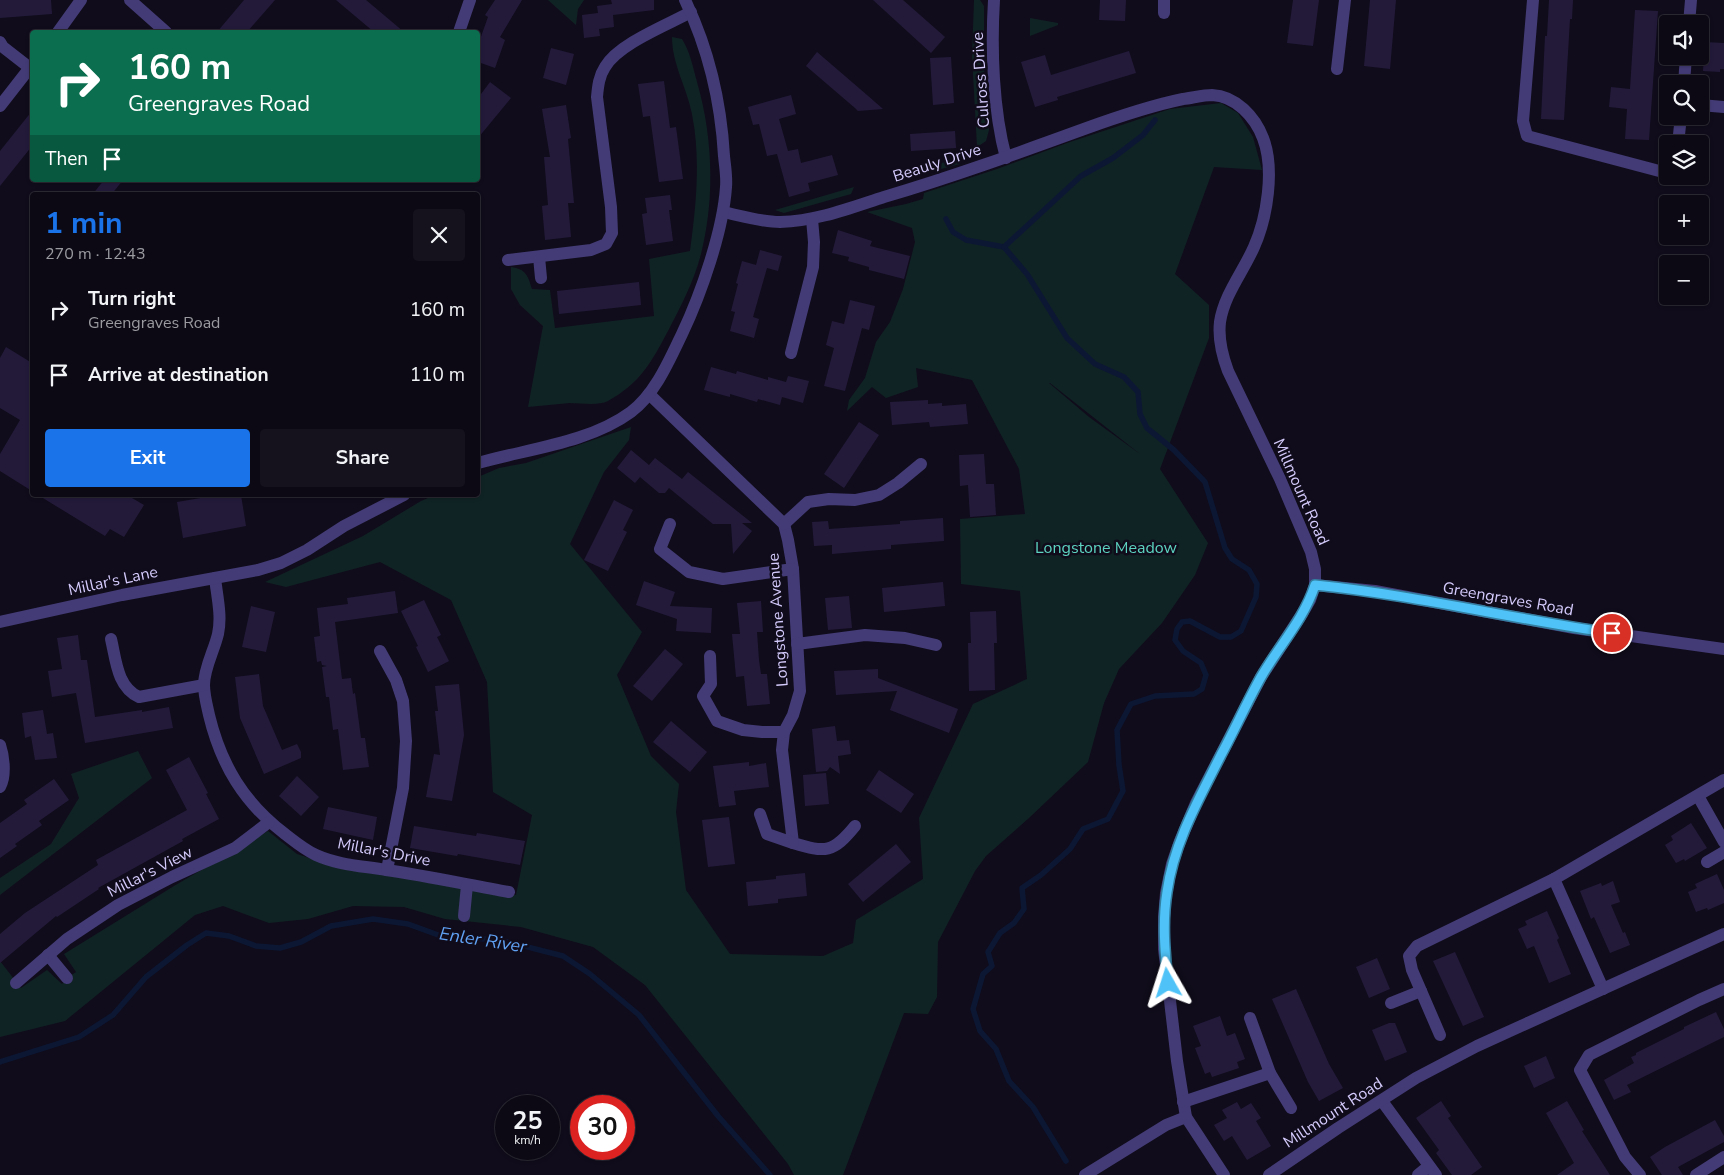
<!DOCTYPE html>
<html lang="en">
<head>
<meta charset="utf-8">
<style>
  body { margin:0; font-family:"Nunito Sans",sans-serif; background:#15121d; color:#f1f3f6; height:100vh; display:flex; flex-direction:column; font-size:19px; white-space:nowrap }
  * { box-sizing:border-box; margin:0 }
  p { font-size:16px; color:#9a9aa0 }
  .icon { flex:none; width:28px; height:28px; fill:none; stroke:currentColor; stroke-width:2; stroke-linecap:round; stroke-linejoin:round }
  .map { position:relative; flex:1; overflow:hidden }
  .sheet { position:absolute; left:30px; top:192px; width:450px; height:305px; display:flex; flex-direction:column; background:#0c0914; border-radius:5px; box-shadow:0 1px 4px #0004,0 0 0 1px #2c2a34 }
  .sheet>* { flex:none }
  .banner { position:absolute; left:30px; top:30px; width:450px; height:152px; border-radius:5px; box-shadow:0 1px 4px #0004,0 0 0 1px #2c2a34; background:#0b6e4f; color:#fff; overflow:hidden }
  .controls { position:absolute; left:1659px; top:15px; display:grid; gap:10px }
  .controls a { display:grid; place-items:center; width:50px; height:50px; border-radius:5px; background:#0c0914; box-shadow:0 1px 4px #0004,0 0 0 1px #2c2a34; font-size:25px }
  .speed { position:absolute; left:495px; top:1095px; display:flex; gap:10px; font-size:25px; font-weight:700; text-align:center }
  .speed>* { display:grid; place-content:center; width:65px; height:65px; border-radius:50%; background:#0c0914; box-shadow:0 1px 4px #0004,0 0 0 1px #2c2a34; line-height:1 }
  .speed small { font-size:12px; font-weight:400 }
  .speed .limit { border:8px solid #d22; background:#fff; color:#111 }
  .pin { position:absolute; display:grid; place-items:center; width:42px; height:42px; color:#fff; margin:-21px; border:2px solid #fff; border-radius:50%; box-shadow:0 1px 5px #0007 }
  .me { position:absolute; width:55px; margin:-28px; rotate:354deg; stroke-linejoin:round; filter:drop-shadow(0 0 4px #0008) }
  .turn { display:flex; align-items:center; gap:18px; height:105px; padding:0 15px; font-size:22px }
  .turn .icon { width:65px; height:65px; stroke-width:2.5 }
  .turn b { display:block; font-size:35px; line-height:42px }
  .then { display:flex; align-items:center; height:48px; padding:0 15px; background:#0003; gap:10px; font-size:19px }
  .round { display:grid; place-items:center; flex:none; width:52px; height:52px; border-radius:5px; background:#15121d }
  .headline { display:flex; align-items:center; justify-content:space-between; height:85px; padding:0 15px }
  h1 { font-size:30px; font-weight:700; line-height:38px; color:#1a73e8 }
  .button { display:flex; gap:10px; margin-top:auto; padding:10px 15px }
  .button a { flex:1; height:58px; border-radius:5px; background:#1a73e8; color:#fff; font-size:20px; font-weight:700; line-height:58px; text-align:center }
  .button a+a { background:#15121d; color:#f1f3f6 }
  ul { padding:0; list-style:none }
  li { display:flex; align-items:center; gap:15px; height:65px; padding:0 15px }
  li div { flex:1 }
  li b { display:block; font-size:19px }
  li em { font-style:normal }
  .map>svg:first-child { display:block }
  .green { fill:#102324; fill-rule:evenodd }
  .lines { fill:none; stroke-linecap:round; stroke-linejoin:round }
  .stream { stroke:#0c1734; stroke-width:5.5 }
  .building { fill:#231a3a }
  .minor { stroke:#433b76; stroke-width:12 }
  .route-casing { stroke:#337fa1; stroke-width:12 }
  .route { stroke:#4fc3f7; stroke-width:9 }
  .labels { text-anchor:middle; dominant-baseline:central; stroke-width:5; stroke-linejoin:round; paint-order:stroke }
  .street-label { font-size:16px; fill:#d4cafb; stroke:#100c1b }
  .park-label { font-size:16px; fill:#5dd4c1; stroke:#100c1b }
  .water-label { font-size:18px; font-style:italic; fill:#60a1f3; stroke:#100c1b }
</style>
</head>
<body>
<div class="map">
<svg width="1724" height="1175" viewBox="0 0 1724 1175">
  <rect width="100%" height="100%" fill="#100c1b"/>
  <!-- green -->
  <g class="green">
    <polygon points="548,0 584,0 578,9 576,25"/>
    <polygon points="974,0 980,0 984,6 984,67 989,130 986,141 977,147 972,56"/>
    <polygon points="1030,18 1058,23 1058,25 1030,36"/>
    <path d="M672 37 682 39C690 52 693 67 697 82 713 137 715 198 701 254 694 281 681 306 668 331 651 363 640 383 608 401 598 406 581 403 570 403 556 404 542 406 528 407L543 326 520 305 511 289V267C526 269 528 276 532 289L550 290 555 328 654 316 649 259 690 251C696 206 701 160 692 114 687 88 672 64 672 37Z"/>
    <path d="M1221 103 1238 113 1253 137 1262 170 1214 167 1175 274 1209 305V338L1160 469 1208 543 1195 575 1162 623 1119 669 1104 703 1088 762 1029 818 986 856 975 871 938 942 937 997 928 1014 904 1013 843 1175H794L788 1164 645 985 593 947 521 927 445 919 404 907 353 906 308 919 269 923 223 906 195 915 65 1021 0 1037V961L21 988 47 970 62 984 67 978 76 972 64 954 174 886 268 831 297 854 342 869 516 895 532 815 493 792 487 682 451 600 380 562 286 587 265 582 363 536 421 501 435 495H478V477L499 468 526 463 631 427 629 440 604 472 570 544 642 632 617 675 651 756 679 784 676 812 686 890 730 954 823 956 853 943 856 920 923 879 919 818 973 704 1027 679 1020 591 961 584 960 519 1025 514 1019 469 972 380 916 368 918 387 886 398 872 387 847 411 849 400 865 378 876 342 890 322 903 289 915 242 912 228 867 212 906 204 923 199 924 193 997 169 1067 143 1170 109ZM1049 383H1050L1140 454 1089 417Z"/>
    <polygon points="958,158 960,164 922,174 919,170"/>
    <polygon points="854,187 851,194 784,213 775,210"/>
    <polygon points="138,751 152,778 0,895 0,878 51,844 79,798 71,774"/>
  </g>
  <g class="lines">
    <!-- stream -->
    <g class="stream">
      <polyline points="946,219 953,232 966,240 1004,247"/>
      <polyline points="1004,247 1027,274 1067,338 1095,364 1124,377 1138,392 1140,414 1147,428 1174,450 1205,482 1225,548 1232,559 1249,570 1257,584 1256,597 1241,631 1231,637 1220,637 1190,621 1182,622 1177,629 1175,640 1183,651 1201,663 1206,675 1202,689 1194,694 1155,696 1131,704 1117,730 1119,765 1123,791 1108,819 1083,829 1070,849 1041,875 1022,888 1024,909 1014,923 1000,933 988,952 992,966 983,974 973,1009 980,1031 996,1049 1009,1081 1033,1107 1066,1161"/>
      <polyline points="1004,247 1081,176 1113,158 1143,135 1155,120"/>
      <polyline points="0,1062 79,1037 113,1015 146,977 187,945 206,933 229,936 256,946 280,948 301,942 331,926 373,919 408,924 441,936 500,940 563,956 590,974 639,1015 718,1116 770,1175"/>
    </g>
  </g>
  <!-- building -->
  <g class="building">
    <polygon points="0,0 51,0 52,14 0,18"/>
    <polygon points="244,0 275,0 247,32 217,32"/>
    <polygon points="336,0 366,0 404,32 374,32"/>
    <polygon points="495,0 522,0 500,37 505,40 495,68 478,62 478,45 488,17 485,15"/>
    <polygon points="611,0 654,0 654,10 613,15 614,27 599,29 600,36 584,38 582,15 598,13 597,6 612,4"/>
    <polygon points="873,0 903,0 945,37 931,53"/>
    <polygon points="1100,0 1126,0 1125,21 1099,20"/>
    <polygon points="1293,0 1319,0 1313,46 1287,43"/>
    <polygon points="1370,0 1396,0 1390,69 1364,66"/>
    <polygon points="1549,0 1573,0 1572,19 1570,19 1564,120 1541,119 1545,36 1547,36"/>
    <polygon points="1635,10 1658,11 1649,140 1625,139 1627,109 1609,107 1611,87 1630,89"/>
    <polygon points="1705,42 1724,43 1724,69 1720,69 1720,72 1703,71"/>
    <polygon points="551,48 574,54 566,85 543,78"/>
    <polygon points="1129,51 1136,73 1057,97 1058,100 1035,107 1021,62 1045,55 1051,75"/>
    <polygon points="817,52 867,95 883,109 858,111 855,108 806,66"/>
    <polygon points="951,57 954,103 933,105 930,58"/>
    <polygon points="664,81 670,128 676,127 683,179 659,182 650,116 643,117 638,84"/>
    <polygon points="490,82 511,98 478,138 478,98"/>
    <polygon points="791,95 796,114 779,119 788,151 798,149 801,163 832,155 838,175 808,183 810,191 789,197 777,154 767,156 759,124 753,125 748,107"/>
    <polygon points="566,105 571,138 568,139 574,203 568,203 571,237 545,240 542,206 548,205 544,157 550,157 542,109"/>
    <polygon points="32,111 32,146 0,186 0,151"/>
    <polygon points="955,131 956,148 911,151 910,134"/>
    <polygon points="104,180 123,180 111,195 92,195"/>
    <polygon points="670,195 672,210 669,210 673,241 646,245 642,214 647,213 645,198"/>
    <polygon points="838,230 872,241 870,246 910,256 904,279 869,270 869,267 848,261 849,257 832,253"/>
    <polygon points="760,250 782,256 778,271 767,268 753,317 759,319 754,338 730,331 735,312 731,311 738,284 736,283 742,261 756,265"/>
    <polygon points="639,282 641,305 559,314 557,291"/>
    <polygon points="850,300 875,306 869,330 862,328 845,391 824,386 834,348 826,345 832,321 844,324"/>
    <polygon points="6,347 32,363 32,491 0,471 0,454 20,420 0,408 0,358"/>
    <polygon points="711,367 736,374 737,371 768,380 768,377 786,382 788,376 809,381 803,403 782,397 780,405 758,399 757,402 730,394 730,397 704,390"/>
    <polygon points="928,400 928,404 942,403 942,406 966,404 968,424 930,427 929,422 892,425 890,402"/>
    <polygon points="859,422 879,435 844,488 824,474"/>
    <polygon points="631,450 649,465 655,458 682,479 688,472 752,523 742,523 752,531 733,554 731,524 713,524 669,488 665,493 659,493 640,477 635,483 617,468"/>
    <polygon points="984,454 986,484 994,484 996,515 970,517 968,485 960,486 959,455"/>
    <polygon points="38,495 127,495 144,505 124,537 110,529 105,536"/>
    <polygon points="218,495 241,495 246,526 183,538 177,502"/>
    <polygon points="614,500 633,510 623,530 627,532 608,571 584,560"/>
    <polygon points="943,518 944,541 891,545 891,549 832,554 832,545 814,546 812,522 828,521 829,529 900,524 900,521"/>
    <polygon points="644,581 675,592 670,606 712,608 711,633 676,631 677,619 636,605"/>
    <polygon points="943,582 945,606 884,612 882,588"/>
    <polygon points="395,591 398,613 335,622 342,679 351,678 353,694 355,693 361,738 365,738 369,767 343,770 338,729 333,730 329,697 326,697 322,667 327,666 322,665 321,661 317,662 314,637 320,636 317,608 348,604 347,598"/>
    <polygon points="849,596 852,628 828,630 825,598"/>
    <polygon points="424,600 441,635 437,637 449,661 428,672 416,647 418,646 401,611"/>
    <polygon points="761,601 763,632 757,632 759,660 761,674 767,674 770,704 747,706 744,676 736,677 732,634 740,634 737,603"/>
    <polygon points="251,606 275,612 266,652 242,647"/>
    <polygon points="996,611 997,643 994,643 995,690 969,691 968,643 971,643 970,612"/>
    <polygon points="78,635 81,660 87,660 95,717 142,710 142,712 169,707 173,728 85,743 76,693 52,697 48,671 62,669 57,638"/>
    <polygon points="665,649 683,664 652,701 633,686"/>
    <polygon points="878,669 878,678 958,709 949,733 890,710 897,691 836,695 834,671"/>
    <polygon points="259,674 263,706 282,750 297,744 301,752 301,758 264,774 240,718 235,677"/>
    <polygon points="459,684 464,735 452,801 426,797 434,754 440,755 435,711 438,711 435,686"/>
    <polygon points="43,710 47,734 53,733 57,758 35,760 31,736 25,738 22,713"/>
    <polygon points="671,721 707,752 690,772 653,742"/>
    <polygon points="835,726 837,741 849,740 851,754 838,756 840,774 830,767 827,771 816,772 812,729"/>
    <polygon points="189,757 208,793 206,794 219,819 182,839 183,841 98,888 99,889 57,917 56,916 0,963 0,934 25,913 98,865 96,860 187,810 166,770"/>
    <polygon points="749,762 749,766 766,763 769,787 734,791 736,805 719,807 713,766"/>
    <polygon points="879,770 914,794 901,813 866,790"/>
    <polygon points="826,773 829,804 805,806 803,775"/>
    <polygon points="297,776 319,797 301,816 279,796"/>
    <polygon points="54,779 69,800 39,821 42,825 15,844 17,846 0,858 0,823 27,804 24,800"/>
    <polygon points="328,807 377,817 373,840 323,829"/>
    <polygon points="729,817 735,864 708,867 702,820"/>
    <polygon points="1691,823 1707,848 1685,861 1684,859 1676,863 1665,845 1673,840 1671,836"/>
    <polygon points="414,826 476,836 477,833 525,841 520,865 458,854 457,856 410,848"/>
    <polygon points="896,844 911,862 863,902 848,884"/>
    <polygon points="805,873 807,896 778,899 778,903 748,906 746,882 776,879 776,876"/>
    <polygon points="1717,874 1724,890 1724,903 1708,910 1707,908 1696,912 1688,892 1697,888 1695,884"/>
    <polygon points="1613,881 1620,902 1611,905 1623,933 1625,932 1630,945 1610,953 1594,917 1591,919 1580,891 1601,883 1602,886"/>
    <polygon points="1547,911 1559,938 1557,940 1571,974 1549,983 1534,946 1527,949 1518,929 1527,925 1525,921"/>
    <polygon points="1455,952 1484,1017 1463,1026 1433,961"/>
    <polygon points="1377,958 1390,989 1369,998 1356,967"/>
    <polygon points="1296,989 1329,1064 1343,1088 1319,1101 1308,1082 1272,999"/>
    <polygon points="1716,1012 1724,1029 1724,1037 1627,1085 1631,1092 1614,1100 1604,1080 1634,1063 1631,1057 1636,1055 1636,1053 1684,1029 1684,1027"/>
    <polygon points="1220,1016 1227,1036 1235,1033 1245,1059 1237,1062 1239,1068 1212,1077 1210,1072 1205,1074 1195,1048 1201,1046 1193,1026"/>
    <polygon points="1389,1023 1395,1023 1407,1052 1385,1061 1372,1030"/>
    <polygon points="1546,1056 1555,1078 1534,1088 1524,1066"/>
    <polygon points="1441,1101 1451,1116 1448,1118 1482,1167 1471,1175 1452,1175 1436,1153 1439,1150 1416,1118"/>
    <polygon points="1567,1101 1584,1130 1582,1131 1610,1175 1557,1175 1574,1163 1546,1113"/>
    <polygon points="1237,1102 1241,1109 1251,1103 1261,1118 1256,1121 1271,1146 1247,1160 1232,1136 1224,1141 1214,1125 1227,1118 1222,1110"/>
    <polygon points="1715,1120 1724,1136 1724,1142 1678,1167 1683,1175 1662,1175 1650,1157 1665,1147"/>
  </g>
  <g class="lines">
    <!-- minor -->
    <g class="minor">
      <polyline points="130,0 166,32"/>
      <path d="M994 0C991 49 993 110 1006 158"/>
      <polyline points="1164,0 1164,13"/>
      <polyline points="1533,0 1523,121 1527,136 1663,172 1668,167"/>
      <polyline points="1689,24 1691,0"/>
      <polyline points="58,32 81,0"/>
      <polyline points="459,32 470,0"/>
      <polyline points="0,42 3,47 30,68"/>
      <polyline points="1337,69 1345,0"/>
      <polyline points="1684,84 1686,56"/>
      <polyline points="1700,105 1724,107"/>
      <polyline points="0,106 32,65"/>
      <polyline points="1678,144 1681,116"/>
      <path d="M723 212C742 216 761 222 780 222 817 221 850 208 884 197 952 177 1018 153 1084 129 1117 117 1149 106 1183 99 1192 98 1203 95 1212 95 1236 96 1255 117 1263 138 1275 169 1267 218 1254 247 1243 272 1224 295 1220 322 1218 339 1222 355 1228 371L1280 479 1311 552 1315 569V585L1310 600 1302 614 1261 677 1196 803 1180 841 1172 864 1166 893 1164 917V949L1177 1061 1186 1117 1224 1175"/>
      <polyline points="539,257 541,278"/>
      <path d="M508 260 591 250 606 244 612 233 611 207 597 97C598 86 599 76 605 67 618 44 667 25 691 12"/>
      <polyline points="791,353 813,267 814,242 812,219"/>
      <path d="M649 394 784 524 788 540 793 569 800 691 793 715 784 732 782 750 793 843C826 853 833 853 855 826"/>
      <path d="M478 463C527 449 589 443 631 412 655 394 669 361 682 334 701 294 723 231 726 187 727 177 725 166 724 156 721 103 708 48 685 0"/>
      <polyline points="670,524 660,549 689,572 723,579 793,569"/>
      <polyline points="784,524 808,502 829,499 855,500 879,495 898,483 921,464"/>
      <path d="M215 578C217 596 222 616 218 634 214 651 204 668 204 685 204 695 207 706 209 715 221 765 244 803 285 834 294 841 305 850 316 855 338 865 363 866 386 870 428 876 469 885 509 892"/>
      <polyline points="1315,585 1375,591 1574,628 1724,649"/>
      <polyline points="0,622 122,595 258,570 281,563 307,550 344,526 404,495"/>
      <path d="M111 639C116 660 117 687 139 697L204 685"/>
      <polyline points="797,644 865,635 905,638 936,645"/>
      <polyline points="380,651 396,680 403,701 406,741 403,788 387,870"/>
      <polyline points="710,656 711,684 703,696 717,721 743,730 762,732 784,732"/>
      <path d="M0 745C4 757 6 776 0 787"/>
      <polyline points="1698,796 1724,842"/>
      <polyline points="760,814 767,834 793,843"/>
      <polyline points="1707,862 1724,852"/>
      <polyline points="1554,879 1603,989"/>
      <polyline points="464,916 467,885"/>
      <polyline points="48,955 67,978"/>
      <polyline points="16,983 67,939 118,905 172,877 235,848 269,822"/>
      <polyline points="1391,1003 1421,991"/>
      <polyline points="1250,1018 1270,1073 1291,1108"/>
      <polyline points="1440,1035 1412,970 1409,956 1417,946 1554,879 1724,780"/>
      <polyline points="1382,1101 1436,1175"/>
      <polyline points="1183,1102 1270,1073"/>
      <polyline points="1085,1175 1166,1125 1186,1117"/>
      <polyline points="1269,1175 1338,1128 1416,1078 1477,1046 1724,934"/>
      <polyline points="1418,1175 1429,1166"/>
      <polyline points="1640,1175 1625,1157 1580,1070 1589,1055 1699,1000 1724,989"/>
      <polyline points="1696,1175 1724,1157"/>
    </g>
  </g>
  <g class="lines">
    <!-- route casing -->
    <g class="route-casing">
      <path id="route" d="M1168 983C1165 953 1162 923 1167 892 1174 842 1199 799 1221 755 1235 729 1247 702 1261 677 1279 646 1304 619 1315 585 1415 595 1512 619 1612 633"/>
    </g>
    <!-- route -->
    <use href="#route" class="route"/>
  </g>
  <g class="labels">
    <!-- street labels -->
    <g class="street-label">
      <text transform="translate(981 80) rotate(-94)">Culross Drive</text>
      <text transform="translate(937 163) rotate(-18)">Beauly Drive</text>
      <text transform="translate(1301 492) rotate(66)">Millmount Road</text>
      <text transform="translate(113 581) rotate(-12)">Millar's Lane</text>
      <text transform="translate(1508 599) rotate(10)">Greengraves Road</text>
      <text transform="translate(778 620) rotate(-94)">Longstone Avenue</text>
      <text transform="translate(384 852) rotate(11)">Millar's Drive</text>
      <text transform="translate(150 872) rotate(-27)">Millar's View</text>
      <text transform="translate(1333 1113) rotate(-33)">Millmount Road</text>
    </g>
    <!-- park labels -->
    <g class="park-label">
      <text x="1106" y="548">Longstone Meadow</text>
    </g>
    <!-- water labels -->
    <g class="water-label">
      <text transform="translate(483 940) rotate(9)">Enler River</text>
    </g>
  </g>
</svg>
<div class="controls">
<a><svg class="icon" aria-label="sound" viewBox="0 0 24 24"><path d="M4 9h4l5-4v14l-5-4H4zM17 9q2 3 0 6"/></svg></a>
<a><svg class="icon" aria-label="search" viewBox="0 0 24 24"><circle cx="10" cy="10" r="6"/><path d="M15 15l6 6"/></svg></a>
<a><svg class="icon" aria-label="layers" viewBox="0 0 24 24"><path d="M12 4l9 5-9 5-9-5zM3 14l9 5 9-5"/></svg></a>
<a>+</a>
<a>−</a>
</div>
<div class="speed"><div>25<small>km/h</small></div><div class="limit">30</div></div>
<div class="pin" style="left:1612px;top:633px;background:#d93025"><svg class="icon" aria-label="arrive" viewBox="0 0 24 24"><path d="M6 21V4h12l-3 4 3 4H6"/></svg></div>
<svg class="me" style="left:1168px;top:983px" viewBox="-20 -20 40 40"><path d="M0-17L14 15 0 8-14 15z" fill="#4fc3f7" stroke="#fff" stroke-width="4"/></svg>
<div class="banner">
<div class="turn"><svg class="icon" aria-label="right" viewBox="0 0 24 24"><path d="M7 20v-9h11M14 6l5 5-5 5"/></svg><div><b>160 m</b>Greengraves Road</div></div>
<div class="then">Then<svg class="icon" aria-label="arrive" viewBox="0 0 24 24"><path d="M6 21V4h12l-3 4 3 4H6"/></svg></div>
</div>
<section class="sheet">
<div class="headline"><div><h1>1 min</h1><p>270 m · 12:43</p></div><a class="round"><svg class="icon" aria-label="close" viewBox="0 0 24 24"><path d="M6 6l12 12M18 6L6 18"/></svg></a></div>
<ul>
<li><svg class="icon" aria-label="right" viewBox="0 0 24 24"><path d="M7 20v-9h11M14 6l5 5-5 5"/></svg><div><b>Turn right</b><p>Greengraves Road</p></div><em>160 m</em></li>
<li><svg class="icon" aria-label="arrive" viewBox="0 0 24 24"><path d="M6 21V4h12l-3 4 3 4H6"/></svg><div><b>Arrive at destination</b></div><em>110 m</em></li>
</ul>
<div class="button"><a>Exit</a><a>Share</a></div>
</section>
</div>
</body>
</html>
